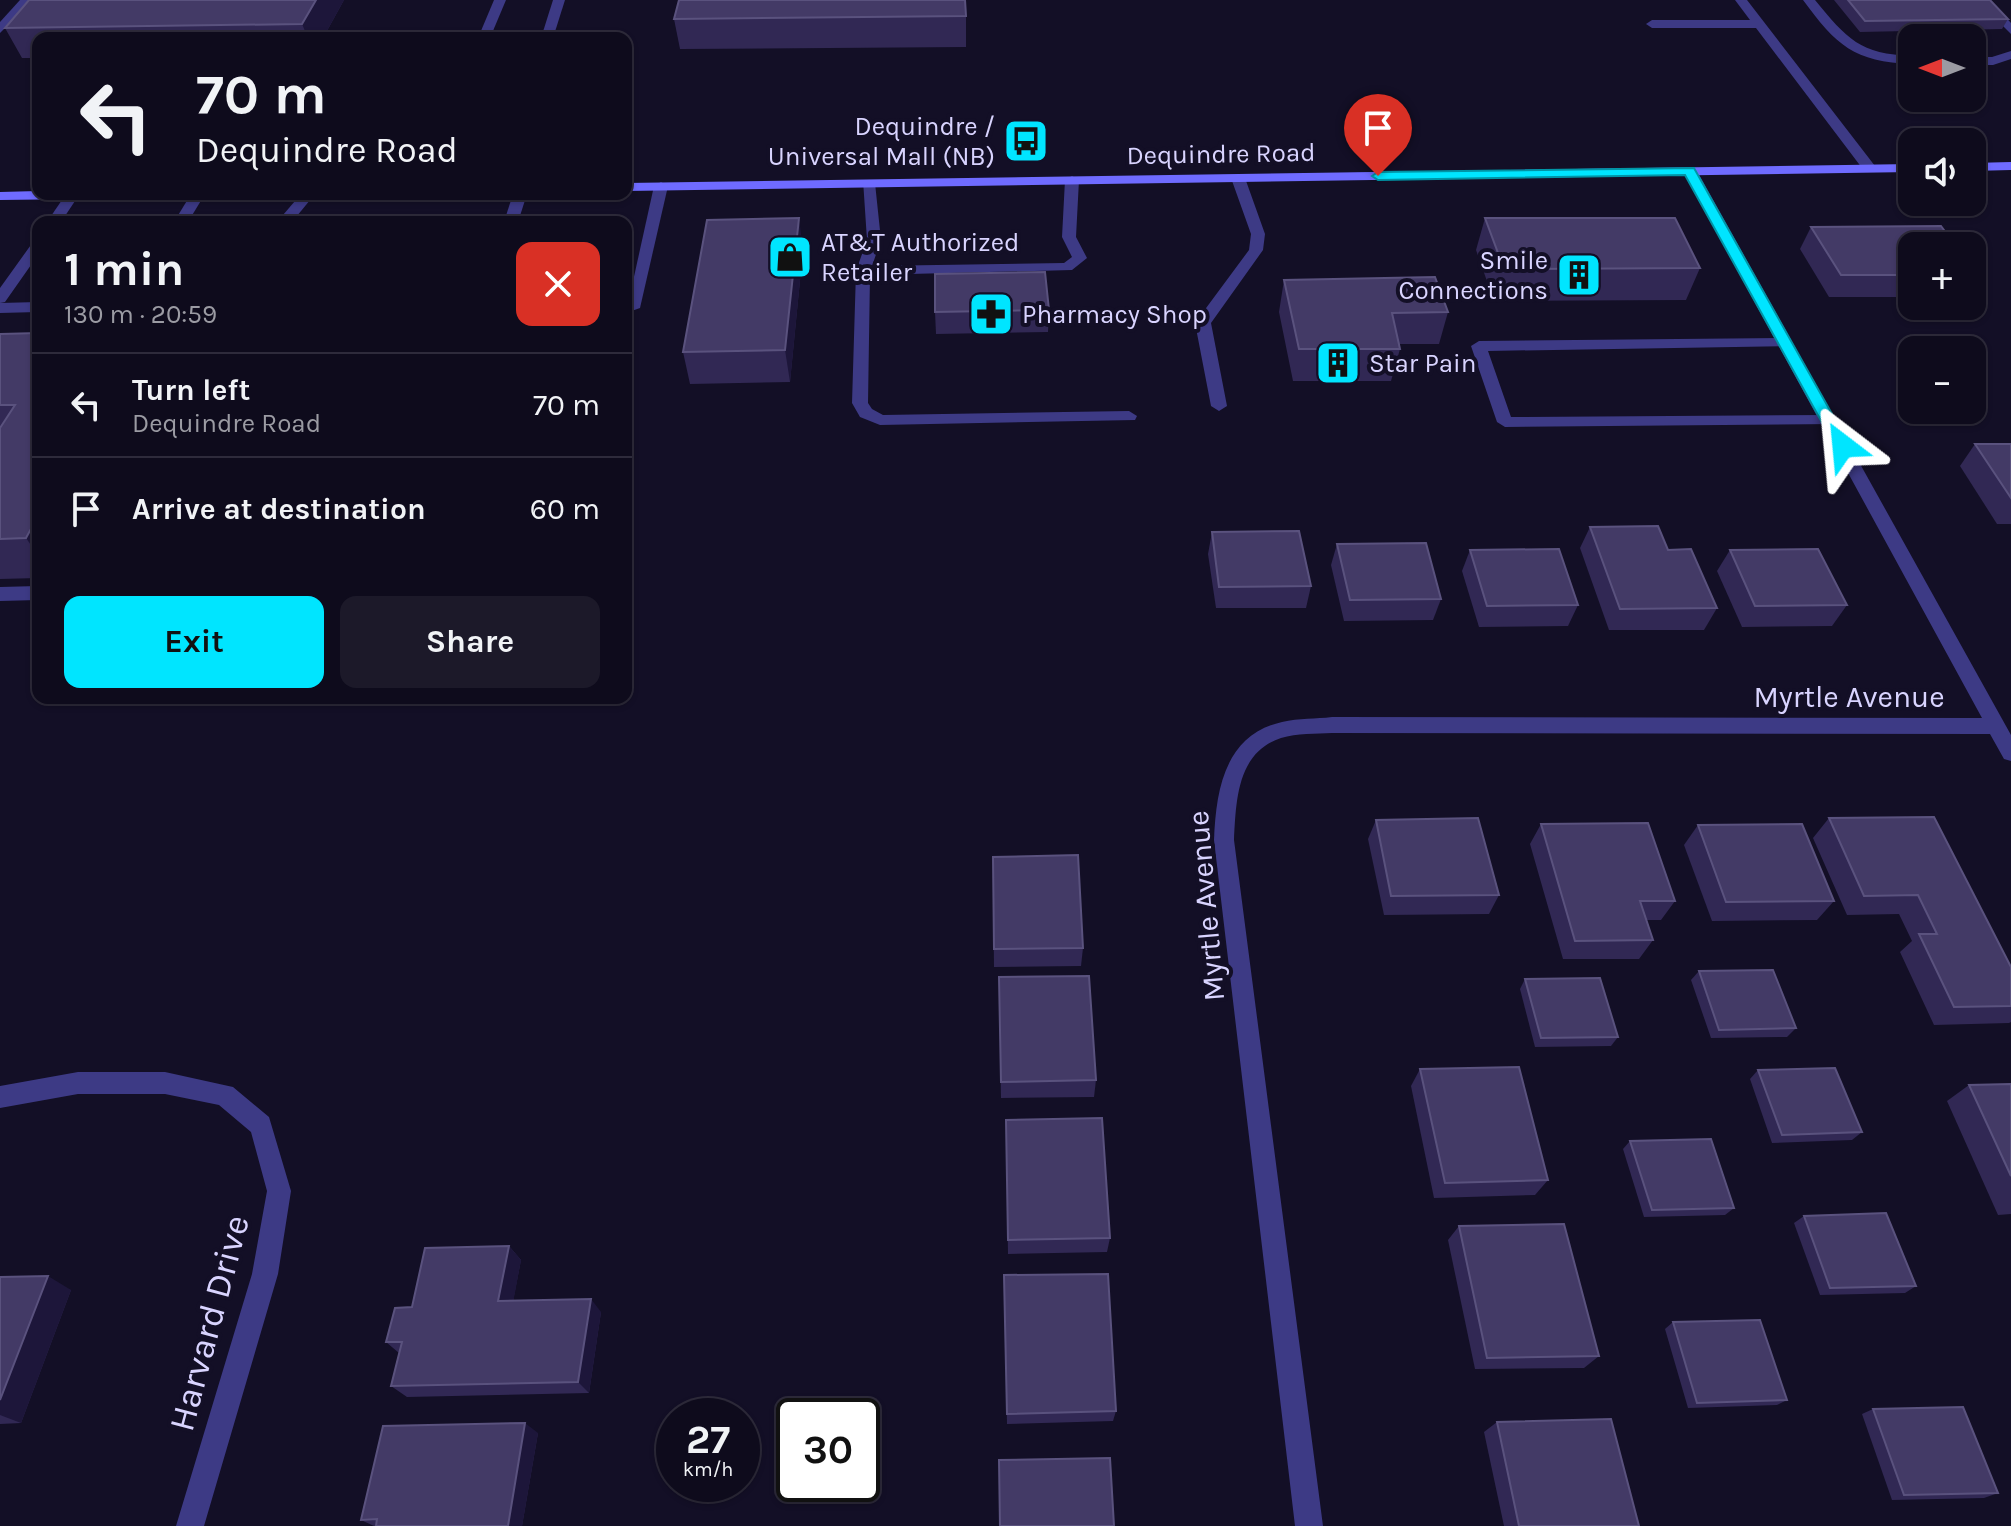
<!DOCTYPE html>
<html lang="en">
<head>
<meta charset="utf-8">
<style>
  body { margin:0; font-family:Karla,sans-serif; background:#1c1929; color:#f1f3f6; height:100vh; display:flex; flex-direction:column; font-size:30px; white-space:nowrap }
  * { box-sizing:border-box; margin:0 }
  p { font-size:26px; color:#9b9ba3 }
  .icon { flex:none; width:44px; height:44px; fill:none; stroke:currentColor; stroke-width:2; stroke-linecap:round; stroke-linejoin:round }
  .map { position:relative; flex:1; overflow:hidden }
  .drawer { position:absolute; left:32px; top:216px; width:600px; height:488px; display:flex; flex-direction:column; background:#0e0b1c; border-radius:16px; box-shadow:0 2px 6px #0004,0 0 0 2px #2e2b3b }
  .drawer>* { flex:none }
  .top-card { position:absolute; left:32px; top:32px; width:600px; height:168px; border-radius:16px; box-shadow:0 2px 6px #0004,0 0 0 2px #2e2b3b; background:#0e0b1c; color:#f1f3f6; overflow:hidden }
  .needle { width:52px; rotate:270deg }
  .controls { position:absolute; left:1898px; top:24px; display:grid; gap:16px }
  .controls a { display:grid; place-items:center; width:88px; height:88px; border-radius:16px; background:#0e0b1c; box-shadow:0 2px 6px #0004,0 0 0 2px #2e2b3b; font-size:40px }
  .speed { position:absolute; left:656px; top:1398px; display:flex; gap:16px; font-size:40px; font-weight:700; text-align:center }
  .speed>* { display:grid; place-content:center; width:104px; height:104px; border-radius:50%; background:#0e0b1c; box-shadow:0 2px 6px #0004,0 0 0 2px #2e2b3b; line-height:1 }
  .speed small { font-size:20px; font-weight:400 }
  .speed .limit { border:4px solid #111; border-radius:12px; background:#fff; color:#111 }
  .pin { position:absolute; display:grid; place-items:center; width:68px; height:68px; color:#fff; margin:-82px -34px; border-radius:50% 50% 50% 0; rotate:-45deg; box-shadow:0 0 8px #0007 }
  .pin .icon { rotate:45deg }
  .me { position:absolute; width:88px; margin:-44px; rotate:331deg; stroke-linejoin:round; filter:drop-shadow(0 0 6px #0008) }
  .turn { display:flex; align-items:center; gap:28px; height:168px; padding:0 32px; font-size:36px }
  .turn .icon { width:104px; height:104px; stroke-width:2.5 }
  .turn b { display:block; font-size:56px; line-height:68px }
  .round { display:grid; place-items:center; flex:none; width:84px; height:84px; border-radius:16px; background:#1c1929 }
  .summary { display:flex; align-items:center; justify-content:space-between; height:136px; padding:0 32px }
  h1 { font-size:48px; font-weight:700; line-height:60px }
  .button { display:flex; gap:16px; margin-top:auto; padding:16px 32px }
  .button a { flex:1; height:92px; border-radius:16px; background:#00e5ff; color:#111; font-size:32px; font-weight:700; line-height:92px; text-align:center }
  .button a+a { background:#1c1929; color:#f1f3f6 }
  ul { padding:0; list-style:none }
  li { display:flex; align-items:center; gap:24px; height:104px; padding:0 32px; border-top:2px solid #2e2b3b }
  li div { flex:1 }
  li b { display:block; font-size:30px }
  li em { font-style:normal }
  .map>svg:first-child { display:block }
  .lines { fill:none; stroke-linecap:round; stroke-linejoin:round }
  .lane { fill:#3d3a85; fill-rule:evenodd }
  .street { fill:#3d3a85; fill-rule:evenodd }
  .secondary { fill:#6f6bff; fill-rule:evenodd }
  .wall { fill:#312854 }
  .shaded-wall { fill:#1d163a }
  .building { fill:#433a66; stroke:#5a527e; stroke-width:2 }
  .route { fill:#00e5ff; stroke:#0095a6; stroke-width:2 }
  .labels { text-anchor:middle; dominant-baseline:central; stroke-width:8; stroke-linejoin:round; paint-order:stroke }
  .far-poi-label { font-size:26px; fill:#d9d4ff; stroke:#130f26; text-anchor:start }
  .far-street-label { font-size:26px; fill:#d9d4ff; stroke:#130f26 }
  .street-label { font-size:30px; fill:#d9d4ff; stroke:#130f26 }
  .near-street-label { font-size:36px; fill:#d9d4ff; stroke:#130f26 }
</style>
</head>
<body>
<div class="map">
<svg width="2011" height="1526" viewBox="0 0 2011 1526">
  <rect width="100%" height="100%" fill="#130f26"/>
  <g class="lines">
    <!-- lane -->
    <g class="lane">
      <polygon points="20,0 33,0 0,33 0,22"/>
      <polygon points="494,0 506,0 490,38 478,38"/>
      <polygon points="553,0 565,0 553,38 541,38"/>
      <polygon points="1735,0 1747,0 1875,166 1875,172 1865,172 1756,28 1652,28 1646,24 1652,20 1750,20"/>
      <path d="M1803 0H1815C1847 39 1860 54 1912 56V64C1854 62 1836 45 1803 0Z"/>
      <polygon points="1977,0 1990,0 2011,23 2011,34"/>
      <polygon points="2011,51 2011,59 1993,65 1972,65 1972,57 1992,57"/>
      <polygon points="1238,174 1245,178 1265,234 1263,250 1211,323 1227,406 1219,411 1211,406 1195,323 1249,250 1251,234 1231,178"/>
      <polygon points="1072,176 1079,180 1076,237 1087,258 1072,270 870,275 868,403 872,409 883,415 1129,411 1137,416 1135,420 880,425 860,417 852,403 856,271 867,240 863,180 875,183 881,240 872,266 1064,263 1072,257 1062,237 1065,180"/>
      <polygon points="661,182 668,186 640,308 626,313 654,186"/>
      <polygon points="66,194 79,195 61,222 47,222"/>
      <polygon points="191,194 205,194 188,222 174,222"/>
      <polygon points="301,194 315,194 292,222 277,222"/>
      <polygon points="513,194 527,194 518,222 504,222"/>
      <polygon points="38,241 38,255 5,302 0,303 38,302 38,312 0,313 0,288 33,242"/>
      <polygon points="1785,338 1790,340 1790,346 1488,351 1511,417 1829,415 1835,416 1835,424 1505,427 1497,422 1471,346 1479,341"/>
      <polygon points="38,586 38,600 0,601 0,587"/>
    </g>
    <!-- street -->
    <g class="street">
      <path d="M1690 167 1697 171 2011 735V761L2004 759 1990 734 1332 733C1316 734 1297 733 1281 738 1237 752 1236 801 1234 840L1323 1526H1295L1214 840C1216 789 1225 735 1282 722 1299 718 1316 719 1332 717L1982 718 1683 171Z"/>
      <polygon points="78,1072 165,1072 233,1087 269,1117 291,1191 278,1274 204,1526 176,1526 252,1274 267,1191 251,1132 219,1105 165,1094 78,1094 0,1108 0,1086"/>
    </g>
    <!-- secondary -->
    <g class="secondary">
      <polygon points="2011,162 2011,170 1972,171 1972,163"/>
      <polygon points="1912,164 1912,172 626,191 626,183"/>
      <polygon points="38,191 38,194 168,194 161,198 0,200 0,192"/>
    </g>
  </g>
  <!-- wall -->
  <g class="wall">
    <polygon points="344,0 323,38 38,38 38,58 22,58 5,28"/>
    <polygon points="966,0 966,47 680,49 674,19"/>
    <polygon points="1834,0 1990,0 2008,19 2002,29 1860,32"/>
    <polygon points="1485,218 1700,268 1686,300 1494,301 1476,250"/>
    <polygon points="1811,227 1912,246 1912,297 1829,297 1800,249"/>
    <polygon points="803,250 790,382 690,384 683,352"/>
    <polygon points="1284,280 1448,312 1439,344 1399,344 1400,349 1391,381 1293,381 1279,312"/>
    <polygon points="1049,310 1048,332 936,334 935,312"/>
    <polygon points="38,333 38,578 0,579 0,334"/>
    <polygon points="1975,444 2011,444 2011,524 1997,524 1960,466"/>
    <polygon points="1590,527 1668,550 1717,608 1704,630 1609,630 1580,548"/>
    <polygon points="1212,532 1311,586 1306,608 1216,608 1208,554"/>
    <polygon points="1337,544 1441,599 1433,620 1344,621 1331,565"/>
    <polygon points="1470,550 1578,605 1568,626 1479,627 1462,571"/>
    <polygon points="1730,550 1847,605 1832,626 1742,627 1717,571"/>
    <polygon points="1829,818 2011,967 2011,1022 2009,1023 1934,1025 1900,952 1912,941 1899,914 1847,915 1813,838"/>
    <polygon points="1376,820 1499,895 1489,914 1384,915 1368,839"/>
    <polygon points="1541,824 1675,901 1661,920 1646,920 1653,940 1639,959 1563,959 1530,844"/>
    <polygon points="1698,825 1834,901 1817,920 1712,921 1684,845"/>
    <polygon points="993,876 1083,948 1081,966 994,967"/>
    <polygon points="1699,971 1796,1028 1787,1037 1711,1038 1691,980"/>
    <polygon points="999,977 1096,1080 1094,1097 1001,1098"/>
    <polygon points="1525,979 1618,1037 1611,1046 1535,1047 1520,989"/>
    <polygon points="1420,1069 1548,1180 1535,1195 1434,1198 1411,1086"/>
    <polygon points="1758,1070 1862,1132 1852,1140 1772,1143 1750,1079"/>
    <polygon points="2011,1084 2011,1214 1998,1215 1947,1101 1969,1085"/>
    <polygon points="1006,1120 1110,1238 1107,1252 1008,1254"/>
    <polygon points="1630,1141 1734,1208 1725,1215 1644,1217 1623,1149"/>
    <polygon points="1804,1216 1916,1286 1905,1293 1820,1295 1794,1223"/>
    <polygon points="1459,1226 1599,1356 1584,1368 1475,1369 1448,1240"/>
    <polygon points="509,1246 521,1260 513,1301 601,1312 589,1393 407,1397 391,1386 399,1353 386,1342 412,1307"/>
    <polygon points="1004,1275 1116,1411 1113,1421 1007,1424"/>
    <polygon points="0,1277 71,1290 21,1423 0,1424"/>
    <polygon points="1673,1322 1787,1400 1777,1405 1688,1408 1665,1329"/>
    <polygon points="1873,1409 1998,1493 1984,1498 1892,1500 1862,1414"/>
    <polygon points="1497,1422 1639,1526 1504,1526 1484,1432"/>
    <polygon points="538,1433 522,1526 374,1526 361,1520"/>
  </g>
  <!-- shaded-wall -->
  <g class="shaded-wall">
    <polygon points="316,0 344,0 323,38 308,38 302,24"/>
    <polygon points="799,218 803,250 790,382 785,350"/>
    <polygon points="38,516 38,555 26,538"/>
    <polygon points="509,1246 521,1260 511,1314 498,1301"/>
    <polygon points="48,1276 71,1290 21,1423 0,1415 0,1400"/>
    <polygon points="591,1299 601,1312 589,1393 578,1382"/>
    <polygon points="525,1423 538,1433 522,1526 508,1526"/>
  </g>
  <!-- building -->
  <g class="building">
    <polygon points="29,0 316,0 302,24 5,28"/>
    <polygon points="679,0 965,0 966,16 674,19"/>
    <polygon points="1848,0 1990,0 2008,19 1865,21"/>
    <polygon points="799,218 785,350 683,352 707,220"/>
    <polygon points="1485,218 1675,218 1700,268 1504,269"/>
    <polygon points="1941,226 1956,246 1912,246 1912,275 1841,275 1811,227"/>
    <polygon points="1045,272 1049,310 935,312 935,274"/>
    <polygon points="1435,277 1448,312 1392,313 1400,349 1299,349 1284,280"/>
    <polygon points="38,333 38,516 26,538 0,539 0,428 15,405 0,405 0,334"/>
    <polygon points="1975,444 2011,444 2011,498"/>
    <polygon points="1658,526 1668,550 1691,549 1717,608 1620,609 1590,527"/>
    <polygon points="1299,531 1311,586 1219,587 1212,532"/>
    <polygon points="1426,543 1441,599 1350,600 1337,544"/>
    <polygon points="1559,549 1578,605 1487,606 1470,550"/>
    <polygon points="1818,549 1847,605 1755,606 1730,550"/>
    <polygon points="1934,817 2011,967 2011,1006 1954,1007 1919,934 1937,934 1918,895 1864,896 1829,818"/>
    <polygon points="1478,818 1499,895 1391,896 1376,820"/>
    <polygon points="1648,823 1675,901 1640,901 1653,940 1575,941 1541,824"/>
    <polygon points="1802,824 1834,901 1726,902 1698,825"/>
    <polygon points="1078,855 1083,948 994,949 993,857"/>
    <polygon points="1773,970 1796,1028 1719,1030 1699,971"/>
    <polygon points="1089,976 1096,1080 1001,1082 999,977"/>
    <polygon points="1600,978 1618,1037 1541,1038 1525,979"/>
    <polygon points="1519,1067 1548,1180 1445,1183 1420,1069"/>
    <polygon points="1835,1068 1862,1132 1782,1135 1758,1070"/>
    <polygon points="2011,1084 2011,1176 1969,1085"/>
    <polygon points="1102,1118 1110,1238 1008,1240 1006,1120"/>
    <polygon points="1711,1139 1734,1208 1652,1210 1630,1141"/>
    <polygon points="1886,1213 1916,1286 1830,1288 1804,1216"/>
    <polygon points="1564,1224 1599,1356 1487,1358 1459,1226"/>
    <polygon points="509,1246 498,1301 591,1299 578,1382 391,1386 402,1342 386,1342 395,1308 412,1307 425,1248"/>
    <polygon points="1108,1274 1116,1411 1007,1414 1004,1275"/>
    <polygon points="48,1276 0,1400 0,1277"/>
    <polygon points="1760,1320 1787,1400 1697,1403 1673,1322"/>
    <polygon points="1963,1407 1998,1493 1904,1495 1873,1409"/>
    <polygon points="1611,1419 1639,1526 1519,1526 1497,1422"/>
    <polygon points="525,1423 508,1526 376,1526 377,1519 361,1520 383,1426"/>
    <polygon points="1110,1458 1114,1526 1000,1526 999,1460"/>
  </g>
  <!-- route -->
  <polygon class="route" points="1694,168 1850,446 1848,450 1837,450 1835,446 1685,175 1378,180 1372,176 1378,172"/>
  <!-- icons -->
  <defs>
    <g id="bus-square" transform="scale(2.3)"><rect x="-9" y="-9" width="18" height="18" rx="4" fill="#00e5ff" stroke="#130f26"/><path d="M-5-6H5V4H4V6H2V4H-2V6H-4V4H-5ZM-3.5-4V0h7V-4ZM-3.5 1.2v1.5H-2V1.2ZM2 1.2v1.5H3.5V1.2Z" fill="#111"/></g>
    <g id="shop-square" transform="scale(2.3)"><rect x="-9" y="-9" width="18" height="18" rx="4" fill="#00e5ff" stroke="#130f26"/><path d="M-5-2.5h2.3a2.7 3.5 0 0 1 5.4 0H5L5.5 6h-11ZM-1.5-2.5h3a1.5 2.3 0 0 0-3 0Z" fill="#111"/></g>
    <g id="building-square" transform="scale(2.3)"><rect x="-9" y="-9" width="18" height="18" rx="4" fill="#00e5ff" stroke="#130f26"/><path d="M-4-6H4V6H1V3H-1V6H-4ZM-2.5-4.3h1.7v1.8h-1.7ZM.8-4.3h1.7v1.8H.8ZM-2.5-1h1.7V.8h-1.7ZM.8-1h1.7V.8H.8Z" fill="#111"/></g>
    <g id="pharmacy-square" transform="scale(2.3)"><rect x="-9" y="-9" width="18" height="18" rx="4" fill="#00e5ff" stroke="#130f26"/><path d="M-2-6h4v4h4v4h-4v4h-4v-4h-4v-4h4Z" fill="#111"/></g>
  </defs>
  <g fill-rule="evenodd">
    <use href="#bus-square" x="1026" y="141"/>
    <use href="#shop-square" x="790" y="257"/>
    <use href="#building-square" x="1579" y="275"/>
    <use href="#pharmacy-square" x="991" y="314"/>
    <use href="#building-square" x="1338" y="363"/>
  </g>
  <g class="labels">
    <!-- far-poi labels -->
    <g class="far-poi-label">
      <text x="995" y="126" text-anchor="end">Dequindre /<tspan x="995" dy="30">Universal Mall (NB)</tspan></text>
      <text x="821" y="242">AT&amp;T Authorized<tspan x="821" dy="30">Retailer</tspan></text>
      <text x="1548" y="260" text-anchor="end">Smile<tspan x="1548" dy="30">Connections</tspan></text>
      <text x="1022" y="314">Pharmacy Shop</text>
      <text x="1369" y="363">Star Pain</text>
    </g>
    <!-- far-street labels -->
    <g class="far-street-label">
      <text transform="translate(1221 154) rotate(-1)">Dequindre Road</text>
    </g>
    <!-- street labels -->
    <g class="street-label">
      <text x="1849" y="697">Myrtle Avenue</text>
      <text transform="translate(1206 906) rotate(-95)">Myrtle Avenue</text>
    </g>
    <!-- near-street labels -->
    <g class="near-street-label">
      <text transform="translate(209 1323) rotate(-75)">Harvard Drive</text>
    </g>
  </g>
</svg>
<div class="controls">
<a><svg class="needle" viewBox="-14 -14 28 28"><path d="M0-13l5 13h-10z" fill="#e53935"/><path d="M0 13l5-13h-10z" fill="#9b9ba3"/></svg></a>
<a><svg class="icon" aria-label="sound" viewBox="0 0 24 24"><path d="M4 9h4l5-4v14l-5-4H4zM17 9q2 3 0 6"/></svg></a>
<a>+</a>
<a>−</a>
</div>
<div class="speed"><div>27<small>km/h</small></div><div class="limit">30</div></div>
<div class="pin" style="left:1378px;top:176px;background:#d93025"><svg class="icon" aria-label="arrive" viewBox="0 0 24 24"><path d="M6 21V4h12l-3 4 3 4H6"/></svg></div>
<svg class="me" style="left:1843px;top:446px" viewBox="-20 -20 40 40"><path d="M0-17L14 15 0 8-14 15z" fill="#00e5ff" stroke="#fff" stroke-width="4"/></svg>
<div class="top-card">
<div class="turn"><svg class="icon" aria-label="left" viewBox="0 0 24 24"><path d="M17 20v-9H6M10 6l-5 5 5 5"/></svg><div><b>70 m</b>Dequindre Road</div></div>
</div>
<section class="drawer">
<div class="summary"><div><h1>1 min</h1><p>130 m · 20:59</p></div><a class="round" style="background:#d93025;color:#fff"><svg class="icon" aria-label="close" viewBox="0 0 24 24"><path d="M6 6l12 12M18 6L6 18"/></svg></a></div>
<ul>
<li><svg class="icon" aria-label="left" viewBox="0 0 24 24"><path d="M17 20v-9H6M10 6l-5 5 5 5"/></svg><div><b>Turn left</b><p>Dequindre Road</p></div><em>70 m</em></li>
<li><svg class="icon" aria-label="arrive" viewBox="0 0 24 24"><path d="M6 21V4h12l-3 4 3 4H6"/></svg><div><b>Arrive at destination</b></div><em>60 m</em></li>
</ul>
<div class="button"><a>Exit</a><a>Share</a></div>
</section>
</div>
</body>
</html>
